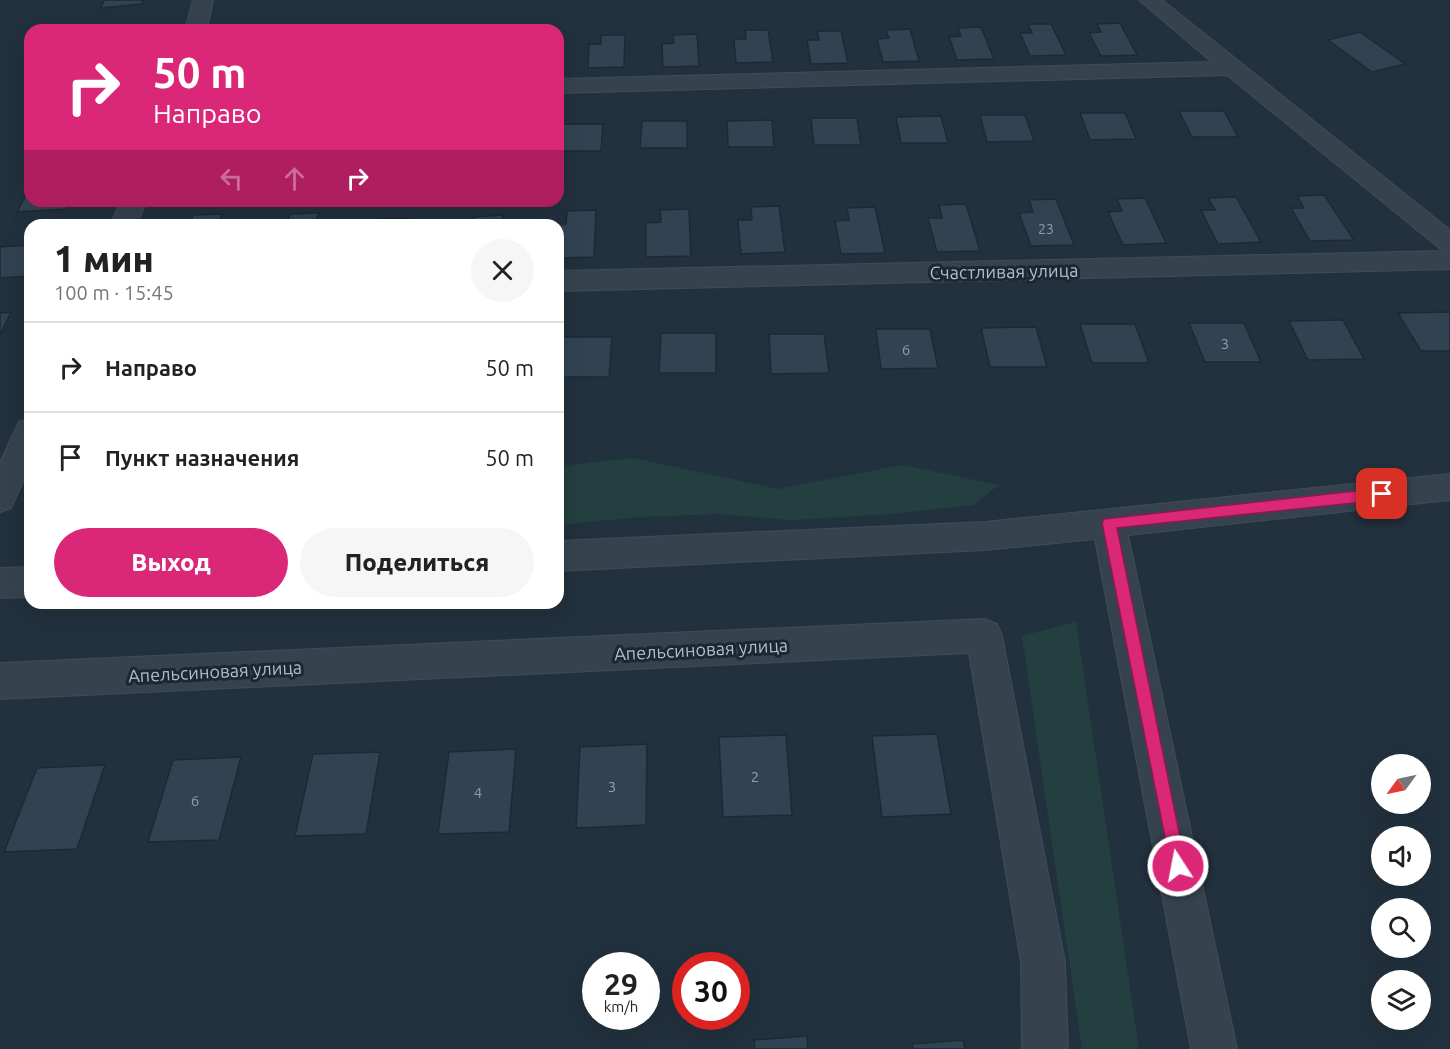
<!DOCTYPE html>
<html lang="ru">
<head>
<meta charset="utf-8">
<style>
  body { margin:0; font-family:Ubuntu,sans-serif; background:#f6f6f6; color:#222; height:100vh; display:flex; flex-direction:column; font-size:22px; white-space:nowrap }
  * { box-sizing:border-box; margin:0 }
  p { font-size:20px; color:#767676 }
  .icon { flex:none; width:33px; height:33px; fill:none; stroke:currentColor; stroke-width:2; stroke-linecap:round; stroke-linejoin:round }
  .map { position:relative; flex:1; overflow:hidden }
  .sheet { position:absolute; left:24px; top:219px; width:540px; height:390px; display:flex; flex-direction:column; background:#fff; border-radius:18px; box-shadow:0 6px 24px #0002 }
  .sheet>* { flex:none }
  .hud { position:absolute; left:24px; top:24px; width:540px; height:183px; border-radius:18px; box-shadow:0 6px 24px #0002; background:#db2777; color:#fff; overflow:hidden }
  .needle { width:39px; rotate:237deg }
  .fabs { position:absolute; left:1371px; top:754px; display:grid; gap:12px }
  .fabs a { display:grid; place-items:center; width:60px; height:60px; border-radius:50%; background:#fff; box-shadow:0 6px 24px #0002; font-size:30px }
  .speed { position:absolute; left:582px; top:952px; display:flex; gap:12px; font-size:30px; font-weight:700; text-align:center }
  .speed>* { display:grid; place-content:center; width:78px; height:78px; border-radius:50%; background:#fff; box-shadow:0 6px 24px #0002; line-height:1 }
  .speed small { font-size:15px; font-weight:400 }
  .speed .limit { border:9px solid #d22; background:#fff; color:#111 }
  .pin { position:absolute; display:grid; place-items:center; width:51px; height:51px; color:#fff; margin:-26px; border-radius:12px; box-shadow:0 3px 9px #0006 }
  .me { position:absolute; width:66px; margin:-33px; rotate:349deg; stroke-linejoin:round; filter:drop-shadow(0 0 4px #0008) }
  .turn { display:flex; align-items:center; gap:21px; height:126px; padding:0 30px; font-size:27px }
  .turn .icon { width:78px; height:78px; stroke-width:2.5 }
  .turn b { display:block; font-size:42px; line-height:51px }
  .lanes { display:flex; align-items:center; height:57px; padding:0 30px; background:#0003; justify-content:center; gap:30px; direction:ltr }
  .lanes .off { opacity:.35 }
  .round { display:grid; place-items:center; flex:none; width:63px; height:63px; border-radius:32px; background:#f6f6f6 }
  .headline { display:flex; align-items:center; justify-content:space-between; height:102px; padding:0 30px }
  h1 { font-size:36px; font-weight:800; line-height:45px }
  .primary-button { display:flex; gap:12px; margin-top:auto; padding:12px 30px }
  .primary-button a { flex:1; height:69px; border-radius:36px; background:#db2777; color:#fff; font-size:24px; font-weight:800; line-height:69px; text-align:center }
  .primary-button a+a { background:#f6f6f6; color:#222 }
  ul { padding:0; list-style:none }
  li { display:flex; align-items:center; gap:18px; height:90px; padding:0 30px; border-top:2px solid #e0e0e0 }
  li div { flex:1 }
  li b { display:block; font-size:22px }
  li em { font-style:normal }
  .map>svg:first-child { display:block }
  .green { fill:#243f3f }
  .building { fill:#314352; stroke:#1d2a35; stroke-width:1.5 }
  .lines { fill:none; stroke-linecap:round; stroke-linejoin:round }
  .minor-casing { stroke:#3f4c57; stroke-width:2 }
  .minor { fill:#36434e; fill-rule:evenodd }
  .route { fill:#db2777; stroke:#8e194d; stroke-width:1.5 }
  .labels { text-anchor:middle; dominant-baseline:central; stroke-width:6; stroke-linejoin:round; paint-order:stroke }
  .far-number-label { font-size:14px; fill:#909eaa }
  .number-label { font-size:15px; fill:#909eaa }
  .street-label { font-size:18px; fill:#b2bec9; stroke:#1b2833 }
</style>
</head>
<body>
<div class="map">
<svg width="1450" height="1049" viewBox="0 0 1450 1049">
  <rect width="100%" height="100%" fill="#22313e"/>
  <!-- green -->
  <g class="green">
    <polygon points="633,458 778,489 902,465 999,485 973,505 890,514 792,520 720,514 639,517 558,525 558,466"/>
    <polygon points="1076,622 1139,1049 1082,1049 1022,636"/>
  </g>
  <!-- building -->
  <g class="building">
    <polygon points="104,0 143,0 142,4 101,8"/>
    <polygon points="1120,23 1137,55 1101,56 1089,33 1101,32 1097,24"/>
    <polygon points="1028,24 1051,24 1066,55 1030,56 1020,33 1032,33"/>
    <polygon points="981,27 994,59 957,60 949,37 961,36 958,28"/>
    <polygon points="910,29 919,61 883,62 877,39 889,38 886,30"/>
    <polygon points="745,30 768,30 773,62 736,63 734,39 746,39"/>
    <polygon points="817,31 841,31 848,63 811,64 807,40 819,40"/>
    <polygon points="1360,32 1405,64 1372,72 1328,40"/>
    <polygon points="697,34 699,66 663,67 662,44 674,43 673,35"/>
    <polygon points="601,35 625,35 624,67 588,68 589,44 601,44"/>
    <polygon points="1179,111 1224,111 1238,137 1192,137"/>
    <polygon points="1080,113 1125,113 1136,139 1090,140"/>
    <polygon points="980,115 1025,115 1034,141 987,142"/>
    <polygon points="941,116 948,143 901,143 896,117"/>
    <polygon points="811,118 857,118 861,145 814,145"/>
    <polygon points="772,120 774,147 728,147 727,121"/>
    <polygon points="642,121 687,121 687,148 640,148"/>
    <polygon points="558,124 603,124 601,151 558,151"/>
    <polygon points="30,187 30,201 70,201 66,209 17,212"/>
    <polygon points="1324,195 1354,240 1310,241 1291,208 1304,208 1297,196"/>
    <polygon points="1236,197 1261,242 1218,244 1201,210 1215,210 1208,198"/>
    <polygon points="1145,198 1166,243 1123,245 1108,212 1122,211 1117,199"/>
    <polygon points="1056,199 1074,245 1031,246 1019,213 1033,212 1029,200"/>
    <polygon points="966,204 980,251 937,252 928,218 942,218 939,205"/>
    <polygon points="779,206 785,252 741,254 738,220 752,220 751,207"/>
    <polygon points="875,207 885,253 841,254 835,221 849,220 847,208"/>
    <polygon points="689,209 691,256 646,257 646,223 661,222 660,210"/>
    <polygon points="596,210 594,257 558,258 558,225 552,224 566,224 567,211"/>
    <polygon points="319,213 315,225 286,225 290,214"/>
    <polygon points="222,214 218,225 189,225 193,215"/>
    <polygon points="503,215 502,225 473,225 474,217"/>
    <polygon points="409,218 407,225 378,225 379,219"/>
    <polygon points="30,245 30,276 0,278 0,247"/>
    <polygon points="11,312 0,335 0,313"/>
    <polygon points="1450,312 1450,351 1421,351 1398,313"/>
    <polygon points="1343,320 1364,359 1308,360 1289,321"/>
    <polygon points="1189,323 1244,323 1261,362 1205,362"/>
    <polygon points="1080,324 1135,324 1149,363 1092,363"/>
    <polygon points="1036,327 1047,367 990,367 981,328"/>
    <polygon points="876,329 930,329 938,368 881,369"/>
    <polygon points="661,333 716,333 716,373 659,373"/>
    <polygon points="769,334 824,334 829,373 771,374"/>
    <polygon points="558,337 612,337 609,377 558,377"/>
    <polygon points="937,734 951,814 882,817 872,736"/>
    <polygon points="786,735 792,815 723,817 719,737"/>
    <polygon points="647,744 646,825 576,828 580,747"/>
    <polygon points="516,749 509,832 438,834 449,752"/>
    <polygon points="380,752 366,834 295,836 313,754"/>
    <polygon points="241,757 219,840 148,842 173,760"/>
    <polygon points="105,765 77,849 4,852 37,768"/>
    <polygon points="807,1036 808,1049 755,1049 754,1040"/>
    <polygon points="963,1040 965,1049 913,1049 912,1044"/>
  </g>
  <g class="lines">
    <!-- minor casing -->
    <g class="minor-casing">
      <g id="minor">
        <polygon points="193,0 213,0 207,30 185,30"/>
        <polygon points="1139,0 1162,0 1450,230 1450,269 558,291 558,271 1443,251 1227,75 558,93 558,79 1212,62"/>
        <polygon points="121,201 147,201 136,225 110,225"/>
        <polygon points="30,419 30,466 11,508 0,512 0,463 19,422"/>
        <polygon points="1450,474 1450,500 1128,535 1237,1049 1191,1049 1095,539 985,550 558,571 558,541 985,522"/>
        <polygon points="30,567 30,597 0,598 0,568"/>
        <polygon points="984,619 997,624 1002,636 1065,962 1068,1049 1022,1049 1021,962 969,653 0,699 0,663"/>
      </g>
    </g>
    <!-- minor -->
    <use href="#minor" class="minor"/>
  </g>
  <!-- route -->
  <polygon class="route" points="1382,488 1388,494 1382,500 1117,528 1186,866 1184,872 1178,874 1172,872 1102,523 1104,519"/>
  <g class="labels">
    <!-- far-number labels -->
    <g class="far-number-label">
      <text x="1046" y="229">23</text>
    </g>
    <!-- number labels -->
    <g class="number-label">
      <text x="1225" y="343">3</text>
      <text x="906" y="349">6</text>
      <text x="755" y="776">2</text>
      <text x="612" y="786">3</text>
      <text x="478" y="792">4</text>
      <text x="195" y="800">6</text>
    </g>
    <!-- street labels -->
    <g class="street-label">
      <text transform="translate(1004 271) rotate(-1)">Счастливая улица</text>
      <text transform="translate(701 649) rotate(-3)">Апельсиновая улица</text>
      <text transform="translate(215 671) rotate(-3)">Апельсиновая улица</text>
    </g>
  </g>
</svg>
<div class="fabs">
<a><svg class="needle" viewBox="-14 -14 28 28"><path d="M0-13l5 13h-10z" fill="#e53935"/><path d="M0 13l5-13h-10z" fill="#767676"/></svg></a>
<a><svg class="icon" aria-label="sound" viewBox="0 0 24 24"><path d="M4 9h4l5-4v14l-5-4H4zM17 9q2 3 0 6"/></svg></a>
<a><svg class="icon" aria-label="search" viewBox="0 0 24 24"><circle cx="10" cy="10" r="6"/><path d="M15 15l6 6"/></svg></a>
<a><svg class="icon" aria-label="layers" viewBox="0 0 24 24"><path d="M12 4l9 5-9 5-9-5zM3 14l9 5 9-5"/></svg></a>
</div>
<div class="speed"><div>29<small>km/h</small></div><div class="limit">30</div></div>
<div class="pin" style="left:1382px;top:494px;background:#d93025"><svg class="icon" aria-label="arrive" viewBox="0 0 24 24"><path d="M6 21V4h12l-3 4 3 4H6"/></svg></div>
<svg class="me" style="left:1178px;top:866px" viewBox="-20 -20 40 40"><circle r="17" fill="#db2777" stroke="#fff" stroke-width="3"/><path d="M0-11L8 9 0 5-8 9z" fill="#fff"/></svg>
<div class="hud">
<div class="turn"><svg class="icon" aria-label="right" viewBox="0 0 24 24"><path d="M7 20v-9h11M14 6l5 5-5 5"/></svg><div><b>50 m</b>Направо</div></div>
<div class="lanes"><svg class="icon off" aria-label="left" viewBox="0 0 24 24"><path d="M17 20v-9H6M10 6l-5 5 5 5"/></svg><svg class="icon off" aria-label="ahead" viewBox="0 0 24 24"><path d="M12 20V5M6 11l6-6 6 6"/></svg><svg class="icon" aria-label="right" viewBox="0 0 24 24"><path d="M7 20v-9h11M14 6l5 5-5 5"/></svg></div>
</div>
<section class="sheet">
<div class="headline"><div><h1>1 мин</h1><p>100 m · 15:45</p></div><a class="round"><svg class="icon" aria-label="close" viewBox="0 0 24 24"><path d="M6 6l12 12M18 6L6 18"/></svg></a></div>
<ul>
<li><svg class="icon" aria-label="right" viewBox="0 0 24 24"><path d="M7 20v-9h11M14 6l5 5-5 5"/></svg><div><b>Направо</b></div><em>50 m</em></li>
<li><svg class="icon" aria-label="arrive" viewBox="0 0 24 24"><path d="M6 21V4h12l-3 4 3 4H6"/></svg><div><b>Пункт назначения</b></div><em>50 m</em></li>
</ul>
<div class="primary-button"><a>Выход</a><a>Поделиться</a></div>
</section>
</div>
</body>
</html>
